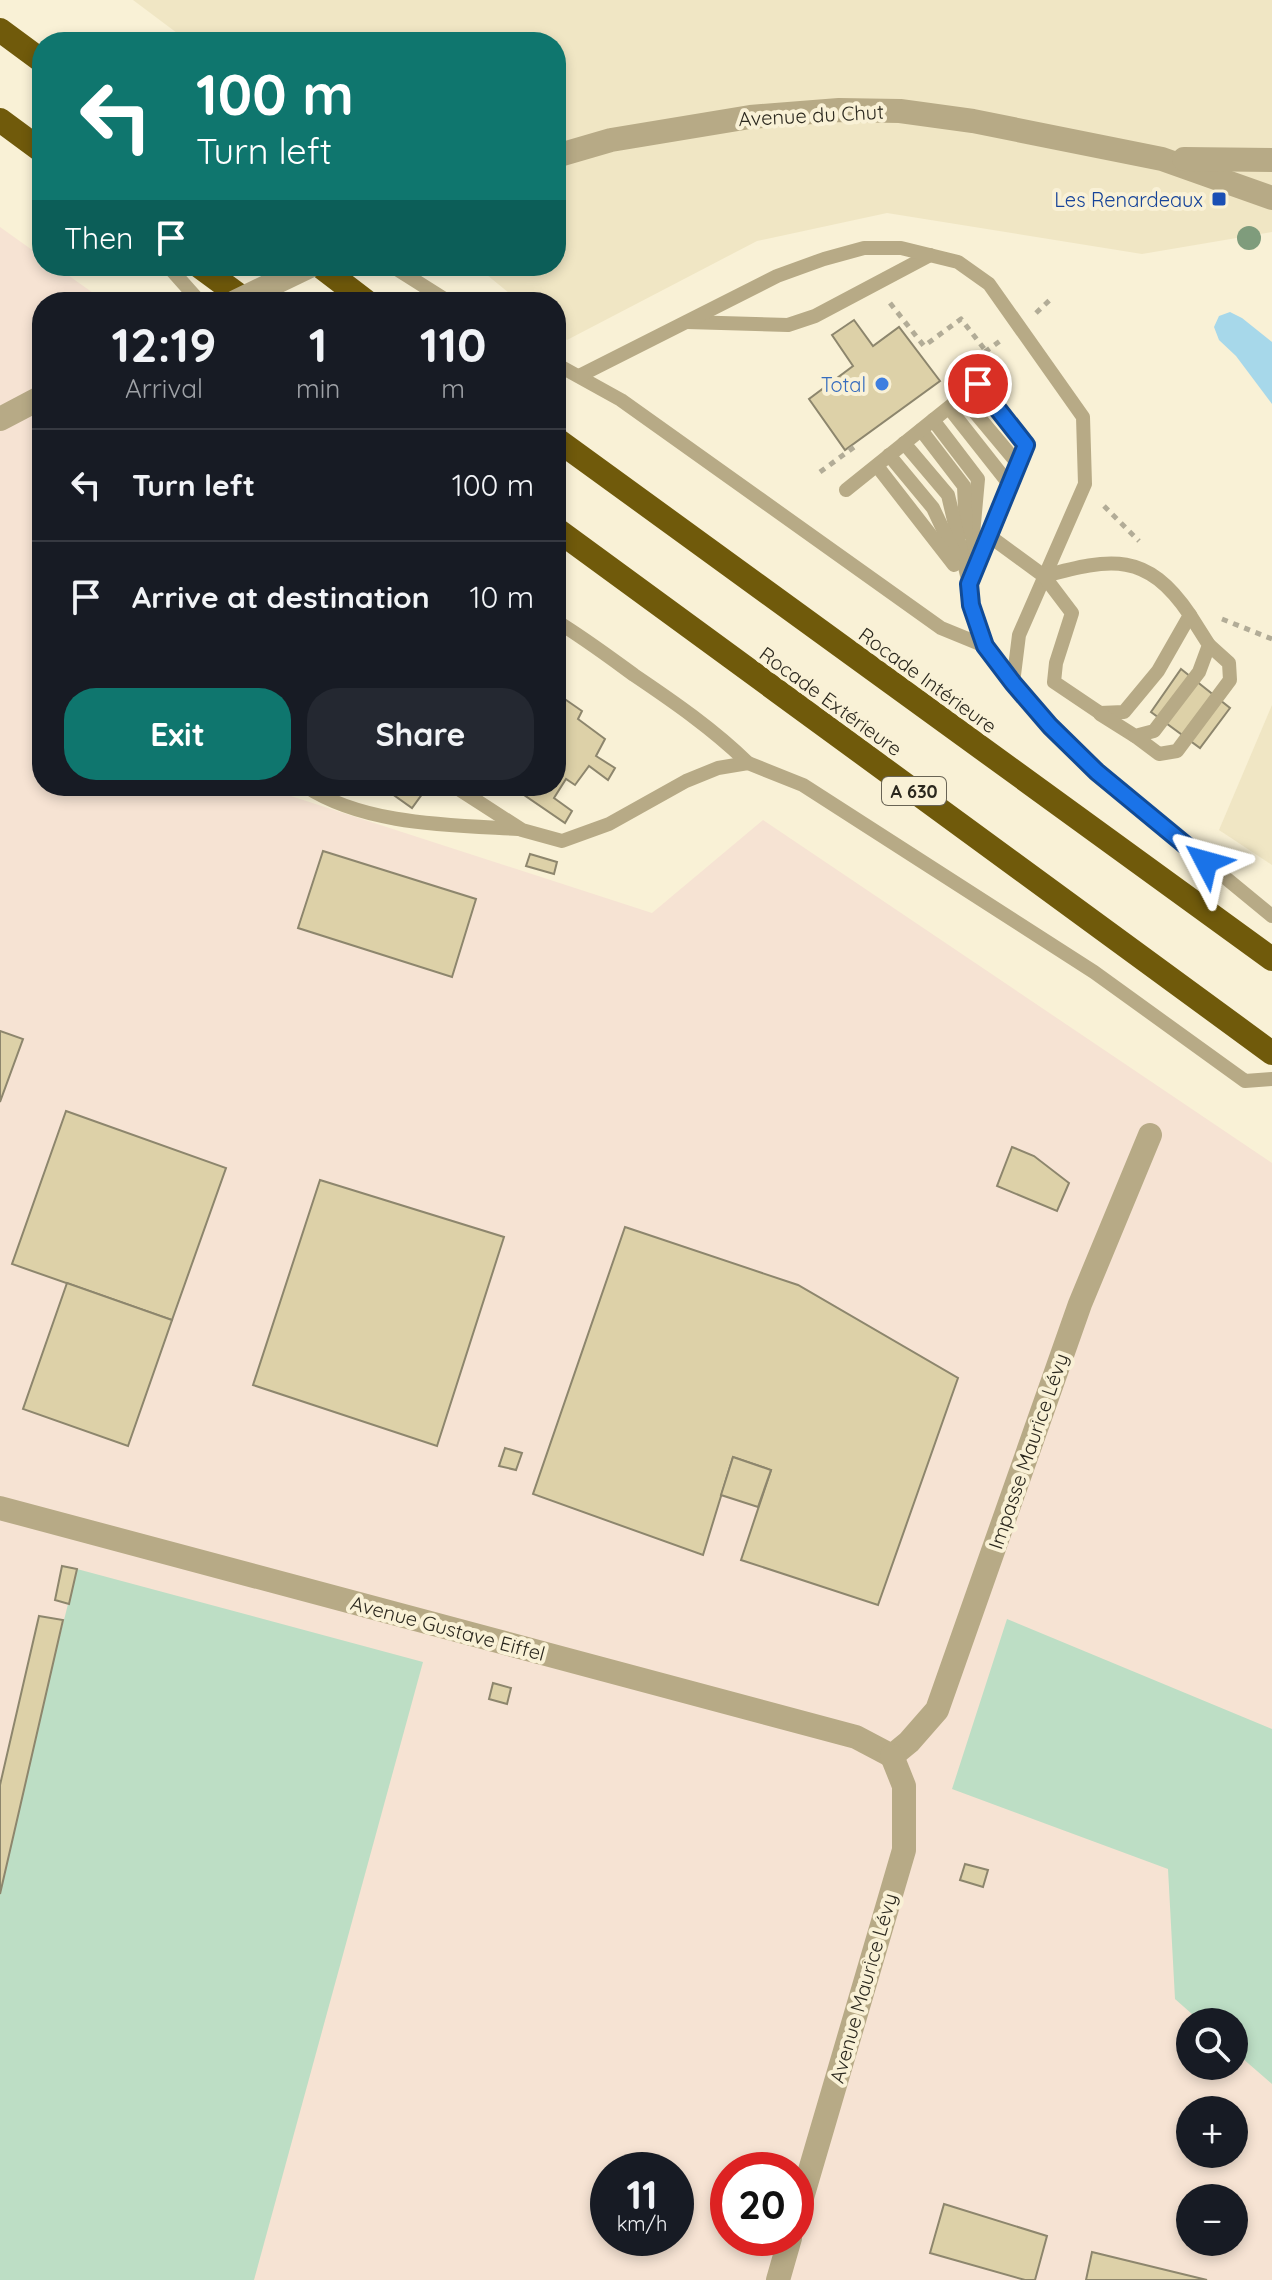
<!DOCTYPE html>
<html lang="en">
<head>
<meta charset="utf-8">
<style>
  body { margin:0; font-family:Quicksand,sans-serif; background:#242831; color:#f1f3f6; height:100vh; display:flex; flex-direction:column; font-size:30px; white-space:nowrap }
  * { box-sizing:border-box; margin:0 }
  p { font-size:26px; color:#9ea1a6 }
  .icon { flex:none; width:44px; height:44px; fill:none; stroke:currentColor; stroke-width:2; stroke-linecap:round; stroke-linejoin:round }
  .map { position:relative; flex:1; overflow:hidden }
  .drawer { position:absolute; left:32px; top:292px; width:534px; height:504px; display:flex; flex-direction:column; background:#171b24; border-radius:32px; box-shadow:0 4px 12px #0003 }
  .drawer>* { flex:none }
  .guide { position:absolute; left:32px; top:32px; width:534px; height:244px; border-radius:32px; box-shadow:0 4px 12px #0003; background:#0f766e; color:#fff; overflow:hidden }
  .buttons { position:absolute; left:1176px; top:2008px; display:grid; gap:16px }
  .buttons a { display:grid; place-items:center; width:72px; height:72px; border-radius:50%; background:#171b24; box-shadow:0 4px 12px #0003; font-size:40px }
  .speed { position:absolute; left:590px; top:2152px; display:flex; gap:16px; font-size:40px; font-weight:700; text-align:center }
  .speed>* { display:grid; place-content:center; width:104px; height:104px; border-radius:50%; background:#171b24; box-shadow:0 4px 12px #0003; line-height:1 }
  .speed small { font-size:20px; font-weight:400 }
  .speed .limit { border:12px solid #d22; background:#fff; color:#111 }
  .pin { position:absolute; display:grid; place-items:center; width:68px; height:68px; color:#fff; margin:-34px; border:4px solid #fff; border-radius:50%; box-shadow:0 2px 8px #0007 }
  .me { position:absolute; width:88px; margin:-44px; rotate:309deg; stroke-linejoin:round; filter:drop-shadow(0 0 6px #0008) }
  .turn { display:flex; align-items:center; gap:28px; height:168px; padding:0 32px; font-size:36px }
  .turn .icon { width:104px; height:104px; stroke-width:2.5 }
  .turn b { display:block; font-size:56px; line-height:68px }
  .then { display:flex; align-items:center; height:76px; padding:0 32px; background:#0003; gap:16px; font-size:30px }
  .eta { display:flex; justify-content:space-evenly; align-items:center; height:136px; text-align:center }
  .eta b { font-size:48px; font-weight:700; line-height:56px }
  .button { display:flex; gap:16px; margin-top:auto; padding:16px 32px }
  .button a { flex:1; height:92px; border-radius:32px; background:#0f766e; color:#fff; font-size:32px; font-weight:700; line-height:92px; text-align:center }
  .button a+a { background:#242831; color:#f1f3f6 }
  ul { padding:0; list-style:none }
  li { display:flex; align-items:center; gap:24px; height:112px; padding:0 32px; border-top:2px solid #363941 }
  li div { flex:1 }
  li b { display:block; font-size:30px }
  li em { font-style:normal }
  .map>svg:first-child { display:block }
  .built { fill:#f0e6c4 }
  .industrial { fill:#f6e3d3; fill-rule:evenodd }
  .green { fill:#bddec5 }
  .water { fill:#a7d8ea }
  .building { fill:#ddd1a8; stroke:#8d866d; stroke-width:2 }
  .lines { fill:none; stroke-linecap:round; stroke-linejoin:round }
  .path { stroke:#b2ac97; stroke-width:5; stroke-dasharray:6 6; stroke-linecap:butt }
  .service { stroke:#b7aa86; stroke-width:14 }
  .minor { stroke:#b7aa86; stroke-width:24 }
  .tertiary { stroke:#b7aa86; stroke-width:24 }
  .motorway { stroke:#705a0b; stroke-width:24 }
  .tertiary-bridge { stroke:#b7aa86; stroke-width:24 }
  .tree { fill:#7f9c7c }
  .route-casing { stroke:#114b97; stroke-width:20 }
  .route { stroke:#1a73e8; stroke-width:14 }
  .transit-dot { fill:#1a4fb4; stroke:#f9f1d6; stroke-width:3 }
  .shop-dot { fill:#3f7fe0; stroke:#f9f1d6; stroke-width:3 }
  .labels { text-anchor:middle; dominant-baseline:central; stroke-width:8; stroke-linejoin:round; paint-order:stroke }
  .shield { fill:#f9f1d6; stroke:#696455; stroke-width:2 }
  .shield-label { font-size:18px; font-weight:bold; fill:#2b281e }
  .street-label { font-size:20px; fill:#2b281e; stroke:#f9f1d6 }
  .transit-label { font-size:20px; fill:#164399; stroke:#f9f1d6; text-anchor:end }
  .shop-label { font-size:20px; fill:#366cbe; stroke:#f9f1d6; text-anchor:end }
</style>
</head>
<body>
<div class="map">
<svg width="1272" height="2280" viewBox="0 0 1272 2280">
  <rect width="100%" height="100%" fill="#f9f1d6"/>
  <!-- built -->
  <g class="built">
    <polygon points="133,0 1272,0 1272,232 1142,254 887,213 757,241 567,340 556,331 556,302 520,302 476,266 556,266 556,42 189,42"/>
    <polygon points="1272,705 1272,865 1219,830"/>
  </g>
  <!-- industrial -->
  <path class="industrial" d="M0 227 42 257V266H55L106 302H42V786H260L652 913 763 820 1272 1163V2280H0ZM1190 2022H1234V2066H1190ZM1190 2110H1234V2154H1190ZM608 2170H676V2238H608ZM728 2170H796V2238H728ZM1190 2198H1234V2242H1190Z"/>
  <!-- green -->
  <g class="green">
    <polygon points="77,1569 423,1662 254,2280 0,2280 0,1870"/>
    <polygon points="1007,1619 1272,1729 1272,2084 1234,2051 1234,2022 1201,2022 1175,1999 1168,1869 952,1789"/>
  </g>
  <!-- water -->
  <polygon class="water" points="1230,312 1242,318 1272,342 1272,404 1236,356 1219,340 1214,327 1219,316"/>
  <!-- building -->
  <g class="building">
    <polygon points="854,320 873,346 899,327 940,381 845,450 809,399 853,366 832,335"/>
    <polygon points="1181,669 1230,708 1200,748 1151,712"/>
    <polygon points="556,693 582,711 578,719 605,739 596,756 615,768 608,780 589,766 575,785 566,779 554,798 572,811 565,823 511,786 556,786"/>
    <polygon points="381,786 428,786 412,808"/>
    <polygon points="323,851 476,899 452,977 298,928"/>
    <polygon points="530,854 557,862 554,874 526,866"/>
    <polygon points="0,1031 23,1039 0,1102"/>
    <polygon points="66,1111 226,1168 172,1320 12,1264"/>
    <polygon points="1012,1147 1034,1156 1069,1183 1057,1211 997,1186"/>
    <polygon points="320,1180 504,1237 437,1446 253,1385"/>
    <polygon points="625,1227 798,1285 958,1378 878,1605 741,1560 771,1470 733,1457 703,1555 533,1494"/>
    <polygon points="67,1283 172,1320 128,1446 23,1409"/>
    <polygon points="505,1448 522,1453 516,1470 499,1466"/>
    <polygon points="733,1457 771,1470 758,1507 721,1495"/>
    <polygon points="62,1566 77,1569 69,1604 55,1600"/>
    <polygon points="39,1616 63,1620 0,1894 0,1785"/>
    <polygon points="493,1683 511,1688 507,1704 489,1699"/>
    <polygon points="965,1864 988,1870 983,1887 960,1880"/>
    <polygon points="944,2204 1047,2236 1035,2280 1025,2280 930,2253"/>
    <polygon points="1092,2252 1207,2280 1086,2280"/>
  </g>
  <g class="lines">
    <!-- path -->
    <g class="path">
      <polyline points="890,303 924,346 961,319 996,364"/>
      <polyline points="1036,313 1053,297"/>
      <polyline points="975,359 1000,341"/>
      <polyline points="820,472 857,445"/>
      <polyline points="1104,506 1139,541"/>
      <polyline points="1222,619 1272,639"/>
    </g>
    <!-- service -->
    <g class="service">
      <polyline points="168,266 200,302"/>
      <polyline points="392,266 449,302"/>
      <polyline points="687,322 788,325 815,316 930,255"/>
      <polyline points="556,364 621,400 941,628 985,646"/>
      <polyline points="581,375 777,276 824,259 864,248 901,248 958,262 989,284 1083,417 1085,484 1019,635 1013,683"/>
      <polyline points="962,397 1018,464"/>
      <polyline points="949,408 1009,484"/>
      <polyline points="933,420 978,479 970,568"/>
      <polyline points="921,430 964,486 966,532"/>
      <polyline points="904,443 948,495 969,584 971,605 985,646 1013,683 1050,726 1097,772 1272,916"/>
      <polyline points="889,455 933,508 957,559"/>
      <polyline points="877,466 954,565"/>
      <polyline points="846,490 978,384 1026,445 969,584"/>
      <path d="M988 535 1044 576 1072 613 1056 663 1054 682 1100 713 1124 712 1158 671 1190 615C1147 551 1111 558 1044 576"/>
      <path d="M556 621C584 638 608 656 634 675 674 702 713 729 748 763"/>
      <polyline points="1100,714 1135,736 1154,731 1199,672 1209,645 1190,615"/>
      <polyline points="1135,736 1159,754 1177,751 1230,680 1229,663 1209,645"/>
      <path d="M305 786C364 825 449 825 518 829"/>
      <polyline points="454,786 522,830 562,841 609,824 686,781 718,768 748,763 803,785 859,821 1094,972 1245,1081 1272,1079"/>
    </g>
    <!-- minor -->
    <g class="minor">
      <polyline points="0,1508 856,1737 892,1756"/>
      <polyline points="892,1756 909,1742 937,1710 1080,1304 1150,1135"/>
      <polyline points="796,2218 904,1850 904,1786 892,1756"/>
      <polyline points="778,2280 790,2238"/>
    </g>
    <!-- tertiary -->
    <g class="tertiary">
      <polyline points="556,156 611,140 750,117 839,110 900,111 973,121 1162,159 1272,198"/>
      <polyline points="1184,159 1272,160"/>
      <polyline points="0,419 42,397"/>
    </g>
    <!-- motorway -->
    <g class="motorway">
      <polyline points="0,30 42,61"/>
      <polyline points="0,120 42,151"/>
      <polyline points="199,266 248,302"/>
      <polyline points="320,266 367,302"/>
      <polyline points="556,439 1272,959"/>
      <polyline points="556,529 1272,1053"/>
    </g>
    <!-- tertiary-bridge -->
    <polyline class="tertiary-bridge" points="235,302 310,266"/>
  </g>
  <!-- trees -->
  <circle class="tree" cx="1249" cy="238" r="12"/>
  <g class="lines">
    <!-- route casing -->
    <g class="route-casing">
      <polyline id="route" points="978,384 1026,445 969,584 971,605 985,646 1013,683 1050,726 1097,772 1206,862"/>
    </g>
    <!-- route -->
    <use href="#route" class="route"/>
  </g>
  <!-- markers -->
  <rect class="transit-dot" x="1211" y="191" width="16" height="16" rx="4"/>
  <circle class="shop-dot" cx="882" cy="384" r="8"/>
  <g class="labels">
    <!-- shield labels -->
    <rect class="shield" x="882" y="777" width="64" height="28" rx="6"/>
    <g class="shield-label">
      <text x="914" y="791">A 630</text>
    </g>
    <!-- street labels -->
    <g class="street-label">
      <text transform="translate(811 115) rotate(-3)">Avenue du Chut</text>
      <text transform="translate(928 680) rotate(36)">Rocade Intérieure</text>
      <text transform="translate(831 701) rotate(36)">Rocade Extérieure</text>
      <text transform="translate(1028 1451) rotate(-71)">Impasse Maurice Lévy</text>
      <text transform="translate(448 1628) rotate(15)">Avenue Gustave Eiffel</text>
      <text transform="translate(863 1988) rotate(-74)">Avenue Maurice Lévy</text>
    </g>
    <!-- transit labels -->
    <g class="transit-label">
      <text x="1203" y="199">Les Renardeaux</text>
    </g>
    <!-- shop labels -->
    <g class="shop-label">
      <text x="866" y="384">Total</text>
    </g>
  </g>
</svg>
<div class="buttons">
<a><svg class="icon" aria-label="search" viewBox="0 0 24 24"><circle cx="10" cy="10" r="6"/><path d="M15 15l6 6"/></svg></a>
<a>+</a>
<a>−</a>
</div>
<div class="speed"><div>11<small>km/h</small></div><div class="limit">20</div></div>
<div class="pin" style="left:978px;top:384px;background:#d93025"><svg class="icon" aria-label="arrive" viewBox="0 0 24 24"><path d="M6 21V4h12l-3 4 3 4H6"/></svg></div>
<svg class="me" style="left:1206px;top:862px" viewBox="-20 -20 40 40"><path d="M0-17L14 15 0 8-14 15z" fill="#1a73e8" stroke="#fff" stroke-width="4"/></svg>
<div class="guide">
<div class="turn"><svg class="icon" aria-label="left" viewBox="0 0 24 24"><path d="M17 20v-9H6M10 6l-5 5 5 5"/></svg><div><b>100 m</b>Turn left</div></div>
<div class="then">Then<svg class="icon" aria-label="arrive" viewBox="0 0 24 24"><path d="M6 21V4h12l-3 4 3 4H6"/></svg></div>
</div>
<section class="drawer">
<div class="eta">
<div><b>12:19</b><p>Arrival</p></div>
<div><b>1</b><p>min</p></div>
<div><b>110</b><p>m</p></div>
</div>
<ul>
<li><svg class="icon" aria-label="left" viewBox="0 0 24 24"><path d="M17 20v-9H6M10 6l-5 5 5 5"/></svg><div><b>Turn left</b></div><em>100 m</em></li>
<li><svg class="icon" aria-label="arrive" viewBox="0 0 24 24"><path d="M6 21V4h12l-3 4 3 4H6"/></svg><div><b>Arrive at destination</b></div><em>10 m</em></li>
</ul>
<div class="button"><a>Exit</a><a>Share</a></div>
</section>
</div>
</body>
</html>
